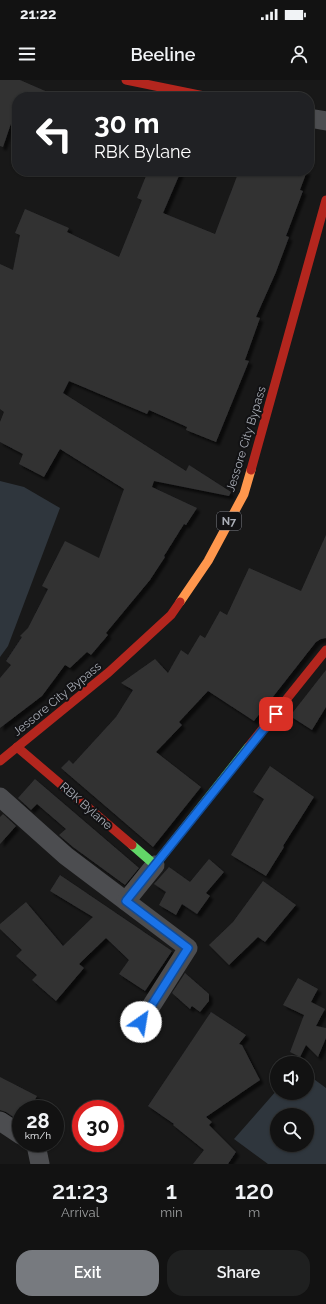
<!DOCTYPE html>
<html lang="en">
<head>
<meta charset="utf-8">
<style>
  body { margin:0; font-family:Raleway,sans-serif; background:#1f2020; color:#f1f3f6; height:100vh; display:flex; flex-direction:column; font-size:15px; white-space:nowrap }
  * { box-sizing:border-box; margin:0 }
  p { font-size:13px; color:#9c9e9f }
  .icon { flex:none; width:22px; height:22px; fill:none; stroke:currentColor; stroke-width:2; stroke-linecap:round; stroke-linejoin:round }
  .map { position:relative; height:1084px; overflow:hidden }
  .side { display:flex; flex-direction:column; background:#121212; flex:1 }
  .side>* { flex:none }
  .guide { position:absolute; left:12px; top:12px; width:302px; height:84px; border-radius:16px; box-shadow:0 1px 3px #0004,0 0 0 1px #313232; background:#202124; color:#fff; overflow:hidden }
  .tools { position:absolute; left:270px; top:976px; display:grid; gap:8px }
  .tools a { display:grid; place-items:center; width:44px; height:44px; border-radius:50%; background:#121212; box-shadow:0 1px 3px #0004,0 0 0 1px #313232; font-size:20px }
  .speed { position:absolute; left:12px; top:1020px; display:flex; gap:8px; font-size:20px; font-weight:700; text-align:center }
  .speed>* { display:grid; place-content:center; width:52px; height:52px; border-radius:50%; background:#121212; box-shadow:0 1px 3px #0004,0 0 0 1px #313232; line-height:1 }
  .speed small { font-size:10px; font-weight:400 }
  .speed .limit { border:6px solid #d22; background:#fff; color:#111 }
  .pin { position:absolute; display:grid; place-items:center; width:34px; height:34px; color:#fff; margin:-17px; border-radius:8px; box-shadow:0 2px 6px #0006 }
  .me { position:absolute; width:44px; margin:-22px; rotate:32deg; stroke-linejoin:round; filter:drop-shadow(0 0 3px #0008) }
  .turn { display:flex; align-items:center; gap:14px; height:84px; padding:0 16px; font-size:18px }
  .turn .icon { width:52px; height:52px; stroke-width:2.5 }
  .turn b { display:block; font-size:28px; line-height:34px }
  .eta { display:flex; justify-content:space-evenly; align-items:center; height:68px; text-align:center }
  .eta b { font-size:24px; font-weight:600; line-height:28px }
  .cta { display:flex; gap:8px; margin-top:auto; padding:8px 16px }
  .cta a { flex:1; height:46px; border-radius:16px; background:#777a7f; color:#fff; font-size:16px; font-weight:600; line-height:46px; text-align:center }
  .cta a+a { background:#1f2020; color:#f1f3f6 }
  .status { display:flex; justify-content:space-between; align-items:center; height:28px; padding:0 20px; background:#121212; direction:ltr }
  .status svg { height:11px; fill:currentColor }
  header { display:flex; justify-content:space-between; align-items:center; height:52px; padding:0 16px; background:#121212; font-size:18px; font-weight:600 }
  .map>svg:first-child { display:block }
  .water { fill:#2f363d; fill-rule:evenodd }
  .building { fill:#323233; filter:url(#shadow) }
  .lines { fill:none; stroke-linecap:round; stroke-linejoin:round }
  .street { stroke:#4c4d50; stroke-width:19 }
  .fast { stroke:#63d668; stroke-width:9 }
  .slow { stroke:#ff974d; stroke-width:9 }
  .jam { stroke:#b3261e; stroke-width:9 }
  .route-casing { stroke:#114b97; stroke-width:10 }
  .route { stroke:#1a73e8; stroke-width:7 }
  .labels { text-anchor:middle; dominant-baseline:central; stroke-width:4; stroke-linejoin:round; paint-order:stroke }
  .shield { fill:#121214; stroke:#7c7f86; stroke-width:1 }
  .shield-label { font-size:11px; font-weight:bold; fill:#aaaeb7 }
  .street-label { font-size:12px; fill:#aaaeb7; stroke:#121214 }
</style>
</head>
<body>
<div class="status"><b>21:22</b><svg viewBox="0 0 49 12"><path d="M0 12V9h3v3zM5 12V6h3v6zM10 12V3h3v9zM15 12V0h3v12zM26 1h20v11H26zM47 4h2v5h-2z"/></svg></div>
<header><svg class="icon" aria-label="menu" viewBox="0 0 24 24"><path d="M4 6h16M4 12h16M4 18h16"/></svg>Beeline<svg class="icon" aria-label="person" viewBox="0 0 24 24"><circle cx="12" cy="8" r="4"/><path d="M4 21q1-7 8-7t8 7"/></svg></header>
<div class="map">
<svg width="326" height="1084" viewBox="0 0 326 1084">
  <defs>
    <filter id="shadow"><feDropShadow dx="3.5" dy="3.5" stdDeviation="1" flood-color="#0009"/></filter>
  </defs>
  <rect width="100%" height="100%" fill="#181818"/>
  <!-- water -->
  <g class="water">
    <polygon points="0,401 24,407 60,428 8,566 0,577"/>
    <path d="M307 994 326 1008V1084H268L234 1059 277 1010V1013H307ZM277 1035H307V1065H277Z"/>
  </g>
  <!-- building -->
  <g class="building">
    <polygon points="0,0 20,0 59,17 17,17 17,26 3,67 0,66"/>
    <polygon points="148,91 181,91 163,133 215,154 239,91 307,91 300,110 303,111 286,156 289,157 276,192 256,237 260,238 245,280 249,281 216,362 186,350 187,347 149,330 147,334 69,301 63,313 186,391 189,385 231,412 229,416 154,401 152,407 197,428 186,445 184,444 164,476 165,477 150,500 106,553 108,555 91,575 87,572 70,588 65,585 42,616 0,648 0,598 11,585 6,581 22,557 20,556 28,548 48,509 42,506 65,461 99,478 124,409 60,369 44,397 19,384 23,374 0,362 0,342 4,332 0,329 0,184 13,190 20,155 15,153 25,129 69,148 67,152 119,177 142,120 137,118"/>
    <polygon points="326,455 326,558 321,559 316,562 254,641 208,611 179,642 182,645 156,672 201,707 153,767 61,688 69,680 73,684 116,637 133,610 121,603 155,579 168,593 181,570 188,575 200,555 205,558 220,531 227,535 249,488 301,511"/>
    <polygon points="326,590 326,627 312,650 290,636"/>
    <polygon points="270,686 314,717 283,766 284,767 266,796 231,775 264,719 253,712"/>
    <polygon points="35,699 139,788 125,805 73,767 59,755 66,749 37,724 31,730 18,718"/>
    <polygon points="3,734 16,746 0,764 0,737"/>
    <polygon points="209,779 224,792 206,813 210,816 197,834 182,824 176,835 159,825 166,812 154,804 169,787 190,802"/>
    <polygon points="60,795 172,871 145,911 119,894 129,880 106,858 79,884 84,888 56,921 32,900 37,895 16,876 22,870 0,849 0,844 26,822 63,866 93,837 50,811"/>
    <polygon points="263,801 296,825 265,862 258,857 229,885 209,865 233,842"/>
    <polygon points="185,893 209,914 209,921 200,932 192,926 190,929 172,913"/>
    <polygon points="298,898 318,909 311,922 325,929 316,946 326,948 326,958 318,977 306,965 300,977 290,972 304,935 283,925"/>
    <polygon points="211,932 246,955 239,964 242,965 260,1000 206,1037 212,1042 209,1045 236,1072 228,1084 193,1084 204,1070 173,1045 174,1044 148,1026"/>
    <polygon points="0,997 37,1016 30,1029 21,1029 21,1042 6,1032 0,1030"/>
  </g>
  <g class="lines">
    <!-- street -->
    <g class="street">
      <polyline points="309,38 326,41"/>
      <polyline points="0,717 66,776 188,868 141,942"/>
      <polyline points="126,821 155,785"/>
      <polyline points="0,1041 21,1055"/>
      <polyline points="33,1063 36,1065 40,1084"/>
    </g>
    <!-- fast -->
    <polyline class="fast" points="132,765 155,785 249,666"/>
    <!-- slow -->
    <polyline class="slow" points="180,522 208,481 244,414 251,390"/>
    <!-- jam -->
    <g class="jam">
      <polyline points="126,0 209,17"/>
      <polyline points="251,390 326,120"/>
      <polyline points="249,666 326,570"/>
      <polyline points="17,667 132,765"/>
      <polyline points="0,681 109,592 171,535 180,522"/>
    </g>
  </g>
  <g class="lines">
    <!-- route casing -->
    <g class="route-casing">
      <polyline id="route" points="141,942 188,868 126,821 276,634"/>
    </g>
    <!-- route -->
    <use href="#route" class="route"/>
  </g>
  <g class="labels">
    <!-- shield labels -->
    <rect class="shield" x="217" y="432" width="24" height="18" rx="3"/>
    <g class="shield-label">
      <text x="229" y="441">N7</text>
    </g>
    <!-- street labels -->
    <g class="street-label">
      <text transform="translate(246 359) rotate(-73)">Jessore City Bypass</text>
      <text transform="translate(57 619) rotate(-39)">Jessore City Bypass</text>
      <text transform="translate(86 726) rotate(41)">RBK Bylane</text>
    </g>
  </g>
</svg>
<div class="tools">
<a><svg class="icon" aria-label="sound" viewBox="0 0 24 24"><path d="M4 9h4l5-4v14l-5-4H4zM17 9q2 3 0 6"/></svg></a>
<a><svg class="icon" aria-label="search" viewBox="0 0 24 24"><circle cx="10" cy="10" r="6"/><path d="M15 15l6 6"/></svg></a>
</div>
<div class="speed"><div>28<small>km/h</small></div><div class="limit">30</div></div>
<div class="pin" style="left:276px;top:634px;background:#d93025"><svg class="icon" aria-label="arrive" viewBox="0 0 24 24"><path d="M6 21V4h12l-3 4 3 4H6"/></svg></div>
<svg class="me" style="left:141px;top:942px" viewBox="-20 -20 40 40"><circle r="19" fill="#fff"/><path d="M0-13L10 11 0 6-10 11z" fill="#1a73e8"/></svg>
<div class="guide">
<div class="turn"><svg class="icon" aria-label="left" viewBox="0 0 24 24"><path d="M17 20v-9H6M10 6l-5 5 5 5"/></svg><div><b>30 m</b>RBK Bylane</div></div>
</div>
</div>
<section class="side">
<div class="eta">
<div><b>21:23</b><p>Arrival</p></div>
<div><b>1</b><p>min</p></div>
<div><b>120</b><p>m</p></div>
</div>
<div class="cta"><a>Exit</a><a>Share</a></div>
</section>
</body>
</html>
